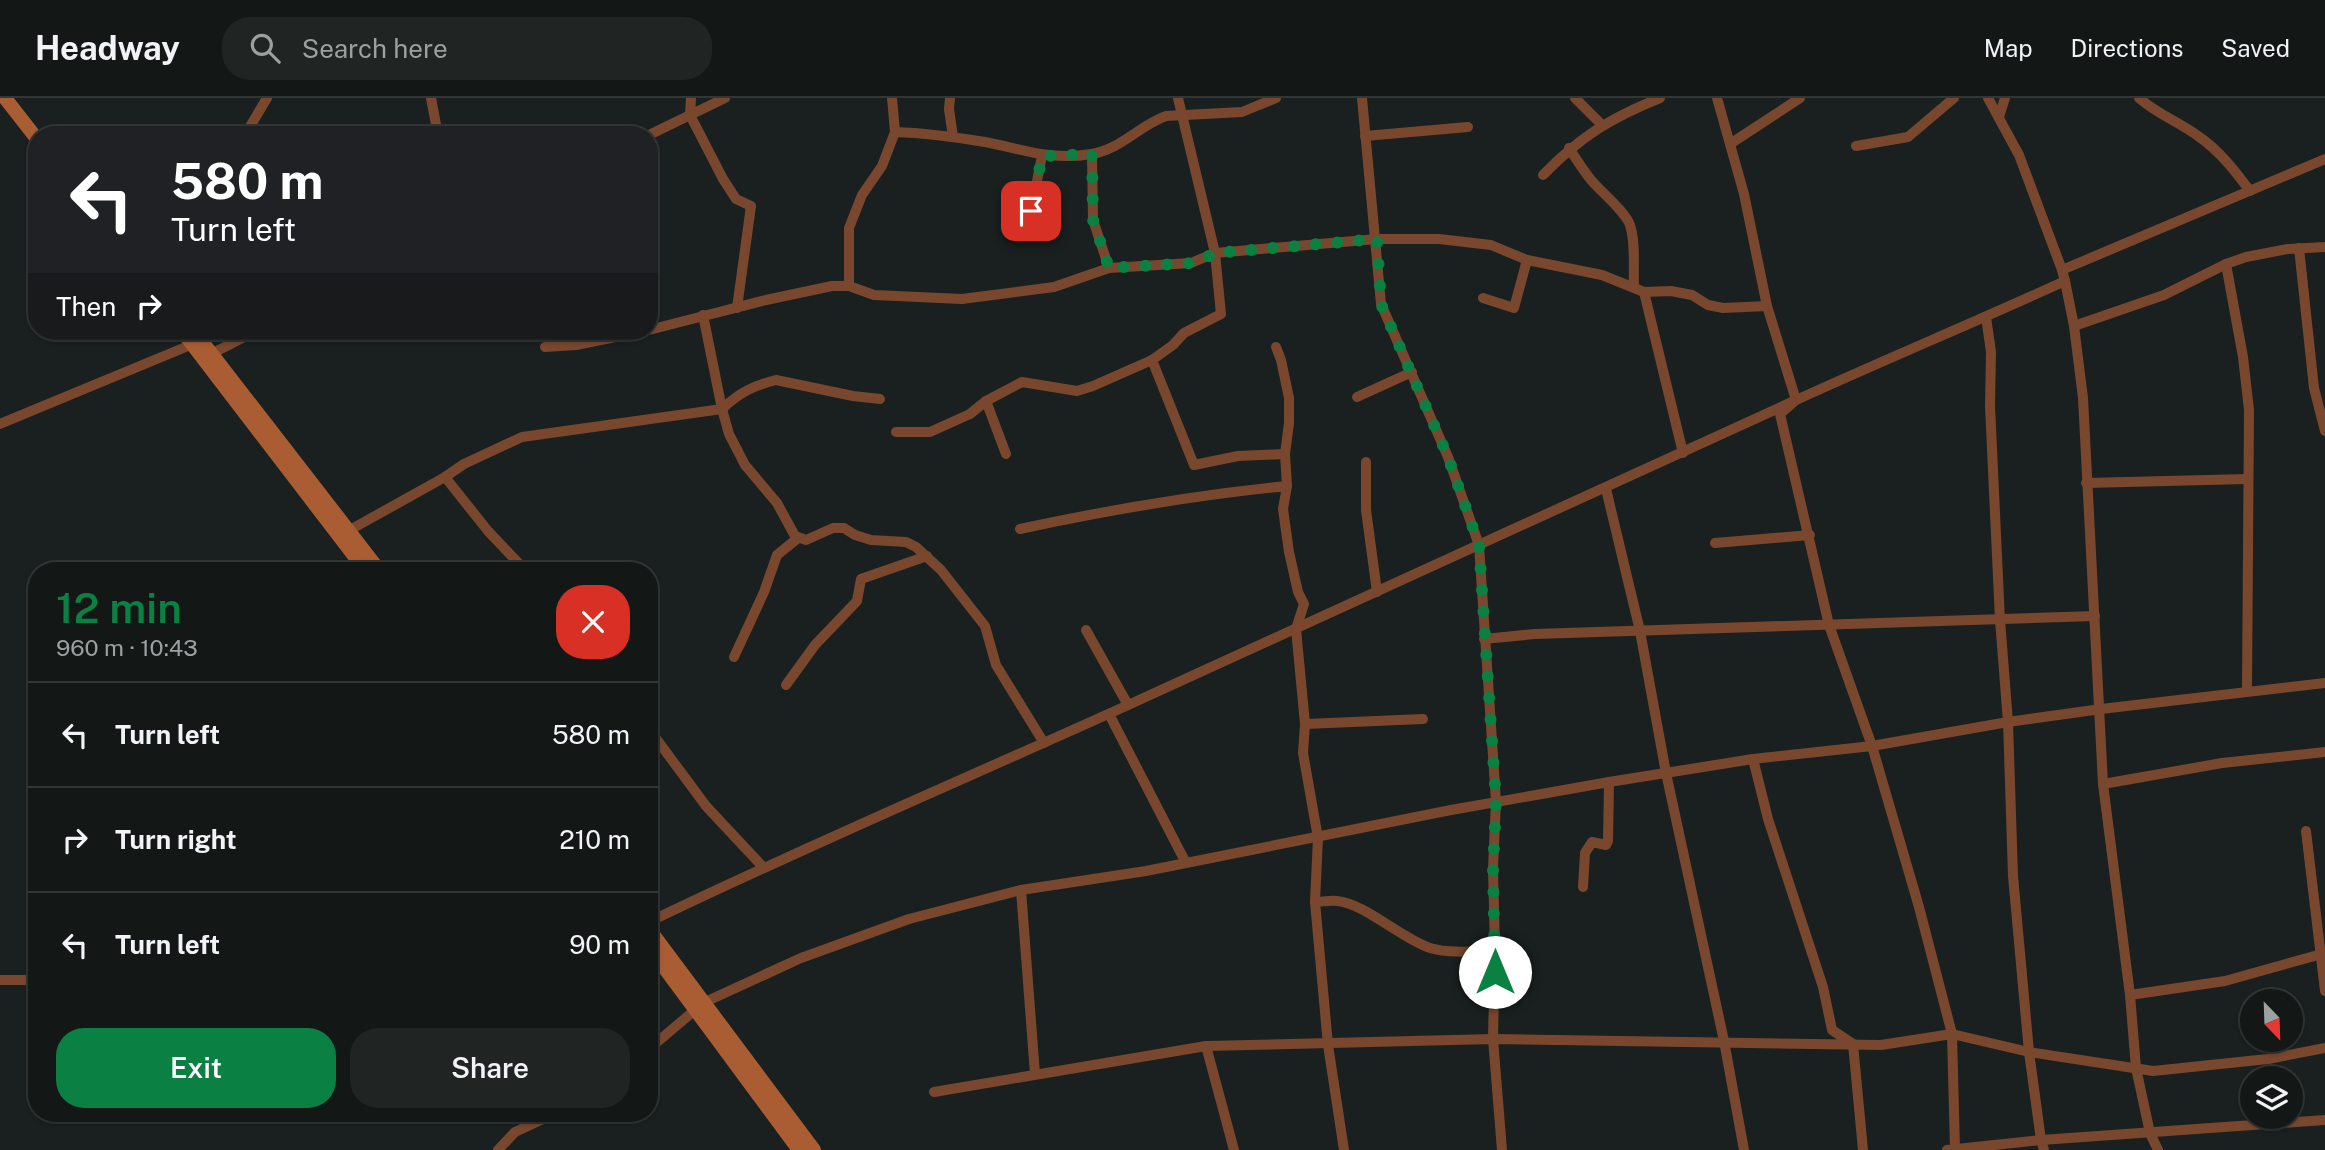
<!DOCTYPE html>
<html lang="en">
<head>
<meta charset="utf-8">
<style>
  body { margin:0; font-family:"Public Sans",sans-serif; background:#202524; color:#f1f3f6; height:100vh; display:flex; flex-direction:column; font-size:26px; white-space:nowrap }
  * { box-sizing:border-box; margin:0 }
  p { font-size:23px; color:#9da0a1 }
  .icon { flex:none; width:38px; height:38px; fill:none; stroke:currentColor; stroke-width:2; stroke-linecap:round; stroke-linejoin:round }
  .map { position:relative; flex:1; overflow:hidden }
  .sheet { position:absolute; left:28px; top:464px; width:630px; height:560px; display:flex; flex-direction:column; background:#131817; border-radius:28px; box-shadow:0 2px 5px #0004,0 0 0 2px #323736 }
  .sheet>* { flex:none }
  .hud { position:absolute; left:28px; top:28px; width:630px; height:214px; border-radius:28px; box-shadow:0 2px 5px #0004,0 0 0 2px #323736; background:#202124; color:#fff; overflow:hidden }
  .needle { width:46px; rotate:157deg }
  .controls { position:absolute; left:2240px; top:891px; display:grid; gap:14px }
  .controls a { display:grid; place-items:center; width:63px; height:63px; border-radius:50%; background:#131817; box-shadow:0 2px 5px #0004,0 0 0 2px #323736; font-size:35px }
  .pin { position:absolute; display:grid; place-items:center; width:60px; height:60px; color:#fff; margin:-30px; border-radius:14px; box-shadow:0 4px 10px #0006 }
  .me { position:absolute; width:77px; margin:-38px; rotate:0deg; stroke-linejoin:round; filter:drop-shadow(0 0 5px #0008) }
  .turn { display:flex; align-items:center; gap:24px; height:147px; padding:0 28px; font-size:32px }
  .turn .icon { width:91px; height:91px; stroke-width:2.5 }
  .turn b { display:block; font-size:49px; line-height:60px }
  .then { display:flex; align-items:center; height:66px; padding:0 28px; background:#0003; gap:14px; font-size:26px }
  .round { display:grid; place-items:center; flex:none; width:74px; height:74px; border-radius:28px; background:#202524 }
  .overview { display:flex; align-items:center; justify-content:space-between; height:119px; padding:0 28px }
  h1 { font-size:42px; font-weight:600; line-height:52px; color:#0b8043 }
  .action { display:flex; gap:14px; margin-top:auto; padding:14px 28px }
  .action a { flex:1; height:80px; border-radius:28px; background:#0b8043; color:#fff; font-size:28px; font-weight:600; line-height:80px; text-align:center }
  .action a+a { background:#202524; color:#f1f3f6 }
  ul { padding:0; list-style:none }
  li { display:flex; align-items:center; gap:21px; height:105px; padding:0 28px; border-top:2px solid #323736 }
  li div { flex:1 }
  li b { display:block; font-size:26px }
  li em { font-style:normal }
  header { display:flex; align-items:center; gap:42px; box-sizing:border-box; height:98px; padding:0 35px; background:#131817; border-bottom:2px solid #323736 }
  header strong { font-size:33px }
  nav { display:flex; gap:38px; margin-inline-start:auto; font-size:24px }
  .search { width:490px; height:63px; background:#202524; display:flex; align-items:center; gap:18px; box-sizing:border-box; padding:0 24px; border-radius:28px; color:#9da0a1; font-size:26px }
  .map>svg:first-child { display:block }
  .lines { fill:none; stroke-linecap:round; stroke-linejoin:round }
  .street { stroke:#78472e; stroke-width:10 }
  .secondary { stroke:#aa5c33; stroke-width:14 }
  .route { stroke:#0b8043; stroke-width:12; stroke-dasharray:0 21.6 }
</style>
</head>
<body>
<header>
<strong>Headway</strong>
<div class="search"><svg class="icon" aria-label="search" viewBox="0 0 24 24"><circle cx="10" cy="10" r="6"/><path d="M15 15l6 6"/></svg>Search here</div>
<nav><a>Map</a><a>Directions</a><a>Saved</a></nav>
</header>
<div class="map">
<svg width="2325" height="1052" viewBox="0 0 2325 1052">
  <rect width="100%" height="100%" fill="#19201f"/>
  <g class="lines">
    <!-- street -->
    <g class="street">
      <polyline points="431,0 438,37"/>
      <polyline points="691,0 690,17 723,81 736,101 751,108 737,210"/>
      <polyline points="950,0 949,11 953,39"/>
      <polyline points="1362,0 1381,206 1448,359 1479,447 1496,703 1493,771 1495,852 1493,941 1502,1052"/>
      <polyline points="1575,0 1602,27"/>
      <polyline points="1717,0 1744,96 1767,208 1796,302 1780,316 1829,527 1872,648 1919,809 1952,936 1955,1052"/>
      <polyline points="1988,0 2019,57 2062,172"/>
      <path d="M2139 0C2157 16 2179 24 2198 38 2220 53 2235 73 2250 93"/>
      <polyline points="1999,19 2005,0"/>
      <path d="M895 34C925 35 955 39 985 44 1022 51 1051 63 1091 56 1120 52 1140 27 1166 18L1242 14 1276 0"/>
      <polyline points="245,37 267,0"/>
      <polyline points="649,37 725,0"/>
      <polyline points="1365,38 1468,29"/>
      <polyline points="1730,46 1800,0"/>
      <polyline points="1856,48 1908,39 1954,0"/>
      <path d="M1569 50C1576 61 1583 72 1591 82 1602 95 1625 113 1630 127 1636 146 1633 169 1634 188"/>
      <polyline points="1092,56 1093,122 1109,170"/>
      <path d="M1543 77C1580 39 1610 20 1660 0"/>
      <polyline points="1028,128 1042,58"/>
      <polyline points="2299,150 2314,290 2325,333"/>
      <polyline points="2226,166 2243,259 2249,312 2247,592"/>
      <polyline points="2065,183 2074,228 2083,300 2103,686 2130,897 2136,970 2150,1035 2158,1052"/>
      <polyline points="849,188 849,130 862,97 882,68 895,34 892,0"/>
      <polyline points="1644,194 1683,355"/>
      <polyline points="1483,200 1514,210 1527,162"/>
      <polyline points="703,217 722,311 729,336 745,367 777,405 795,438 806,442 833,430 844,430 855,437 871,442 906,444 916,449 941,472 985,528 996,567 1044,645"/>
      <polyline points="1986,219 1991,254 1990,308 2000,522 2008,624 2013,778 2029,954 2041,1042 2044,1052"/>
      <polyline points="2074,228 2164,197 2226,166 2246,159 2288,151 2325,149"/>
      <polyline points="649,232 766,202 832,188 849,188 874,197 962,201 1054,189 1109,170 1191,165 1215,155 1377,141 1439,141 1491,147 1527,162 1602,177 1644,194 1671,193 1692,197 1708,207 1723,210 1767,208"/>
      <polyline points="545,249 576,247 645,233"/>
      <polyline points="1276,249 1281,262 1289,300 1289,325 1285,356 1287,388 1283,411 1289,454 1298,494 1304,506 1296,531 1305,626 1303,655 1318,740 1315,804 1328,947 1344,1052"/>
      <polyline points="213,255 256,233"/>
      <polyline points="1152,262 1194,367 1238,358 1285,356"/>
      <polyline points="1357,299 1412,274"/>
      <polyline points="986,303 1006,356"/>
      <polyline points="0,326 193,246"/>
      <polyline points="896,334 930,334 970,316 986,303 1022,284 1077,293 1093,288 1152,262 1173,247 1184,235 1221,216 1215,155 1178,0"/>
      <polyline points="1366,364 1366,412 1377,494"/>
      <polyline points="445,379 488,433 525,472"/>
      <polyline points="2086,385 2247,381"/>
      <polyline points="1606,391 1640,533 1666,675 1724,943 1744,1052"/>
      <path d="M1020 431C1108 412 1197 397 1287 388"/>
      <path d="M348 433 445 379 464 366 522 339 722 311C740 294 753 288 776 282L853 298 880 301"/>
      <polyline points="1715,445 1810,437"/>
      <polyline points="1086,532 1128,607"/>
      <polyline points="1484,541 1535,536 2095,518"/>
      <polyline points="734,559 764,494 777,457 798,440"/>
      <polyline points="786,587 815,547 857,503 861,481 927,458"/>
      <polyline points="1109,616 1186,765"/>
      <polyline points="1305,626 1423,621"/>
      <polyline points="649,631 706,708 763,769"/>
      <polyline points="1753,661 1768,721 1823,889 1832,932 1853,946 1863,1052"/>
      <polyline points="2103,686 2222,665 2325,654"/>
      <polyline points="2306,733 2325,893"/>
      <polyline points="1583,789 1585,755 1592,744 1606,747 1608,743 1609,684"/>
      <polyline points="1021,792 1035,976"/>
      <path d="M1315 804C1322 804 1330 802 1337 803 1364 805 1402 841 1430 850 1450 856 1474 853 1495 852"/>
      <path d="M649 824C806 748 967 680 1126 608 1349 508 1571 405 1794 303 1884 262 1975 224 2065 183L2062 172 2325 61"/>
      <polyline points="0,882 37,882"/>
      <polyline points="2130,897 2225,883 2325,855"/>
      <polyline points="705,904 801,860 909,821 1021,792 1146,773 1451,712 1609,684 1753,661 1872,648 2008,624 2101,611 2325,585"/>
      <polyline points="1206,948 1234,1052"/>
      <polyline points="649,951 695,912"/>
      <polyline points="934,994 1206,948 1493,941 1881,947 1952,936 2029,954 2153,973 2268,961 2325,950"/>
      <polyline points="498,1052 515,1034 556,1015"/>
      <polyline points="1947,1052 2041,1042 2325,1022"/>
    </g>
    <!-- secondary -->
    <g class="secondary">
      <polyline points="5,0 37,41"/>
      <polyline points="182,233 365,472"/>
      <polyline points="194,233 379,472"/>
      <polyline points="649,831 814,1052"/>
      <polyline points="649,849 799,1052"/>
    </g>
  </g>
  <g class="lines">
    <!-- route -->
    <polyline class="route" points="1031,113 1042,58 1092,56 1093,122 1109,170 1191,165 1216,155 1377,141 1381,206 1448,359 1479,447 1496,703 1493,771 1495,874"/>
  </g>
</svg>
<div class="controls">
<a><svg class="needle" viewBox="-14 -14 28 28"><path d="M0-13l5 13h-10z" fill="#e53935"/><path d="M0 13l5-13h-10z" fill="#9da0a1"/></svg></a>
<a><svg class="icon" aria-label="layers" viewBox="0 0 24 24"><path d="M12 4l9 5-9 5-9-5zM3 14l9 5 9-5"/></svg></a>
</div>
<div class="pin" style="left:1031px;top:113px;background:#d93025"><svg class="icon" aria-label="arrive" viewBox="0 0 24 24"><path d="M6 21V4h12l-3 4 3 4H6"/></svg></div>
<svg class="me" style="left:1495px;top:874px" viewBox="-20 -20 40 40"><circle r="19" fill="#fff"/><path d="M0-13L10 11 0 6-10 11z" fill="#0b8043"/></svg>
<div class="hud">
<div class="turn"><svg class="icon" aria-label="left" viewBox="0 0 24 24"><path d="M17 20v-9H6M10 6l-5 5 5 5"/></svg><div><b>580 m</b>Turn left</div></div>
<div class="then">Then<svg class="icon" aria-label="right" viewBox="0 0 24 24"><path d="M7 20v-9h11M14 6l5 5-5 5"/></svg></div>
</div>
<section class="sheet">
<div class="overview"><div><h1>12 min</h1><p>960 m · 10:43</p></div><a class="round" style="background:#d93025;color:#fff"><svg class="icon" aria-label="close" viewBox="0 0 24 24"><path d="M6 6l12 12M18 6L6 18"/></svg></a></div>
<ul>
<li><svg class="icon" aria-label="left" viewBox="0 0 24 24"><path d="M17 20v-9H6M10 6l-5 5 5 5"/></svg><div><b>Turn left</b></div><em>580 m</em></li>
<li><svg class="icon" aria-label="right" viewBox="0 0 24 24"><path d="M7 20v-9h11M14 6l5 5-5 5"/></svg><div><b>Turn right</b></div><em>210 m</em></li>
<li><svg class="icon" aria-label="left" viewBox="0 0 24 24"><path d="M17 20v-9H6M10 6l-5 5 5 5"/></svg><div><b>Turn left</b></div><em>90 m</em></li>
</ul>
<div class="action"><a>Exit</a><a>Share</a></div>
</section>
</div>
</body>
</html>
